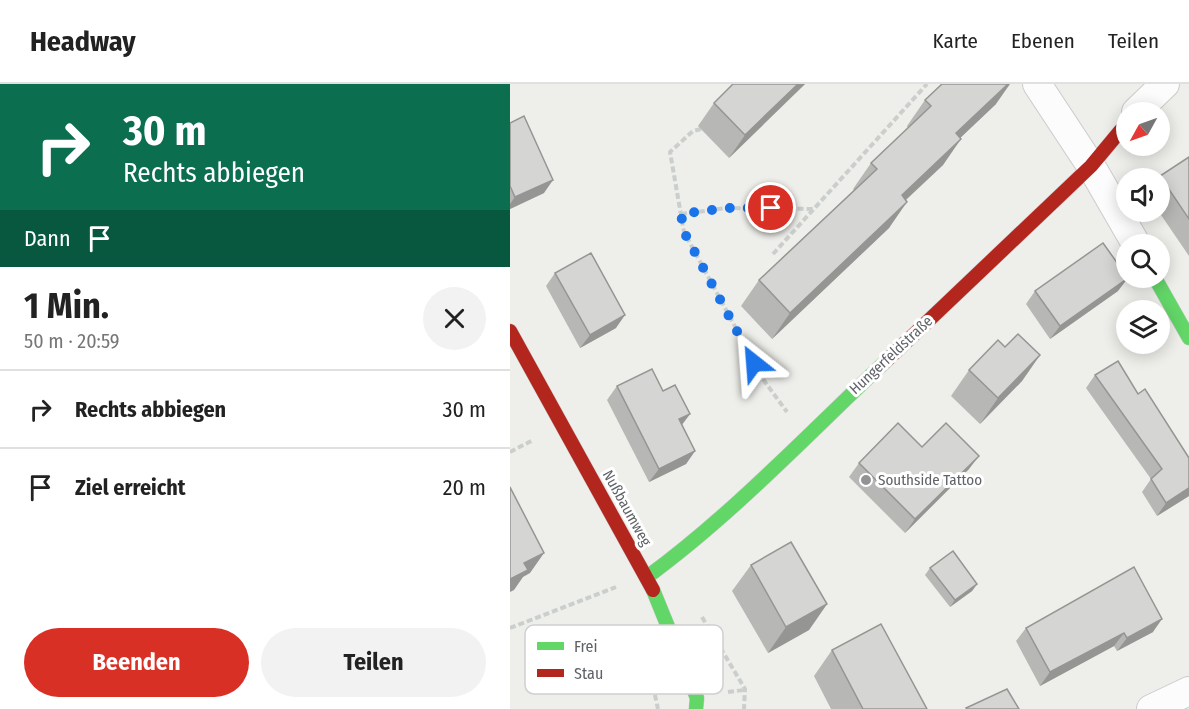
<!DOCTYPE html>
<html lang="de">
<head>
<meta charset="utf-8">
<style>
  body { margin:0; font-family:"Fira Sans Condensed",sans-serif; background:#f2f2f2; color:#222; height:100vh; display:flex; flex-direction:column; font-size:22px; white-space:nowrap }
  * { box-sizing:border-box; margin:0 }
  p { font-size:20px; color:#767676 }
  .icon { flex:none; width:33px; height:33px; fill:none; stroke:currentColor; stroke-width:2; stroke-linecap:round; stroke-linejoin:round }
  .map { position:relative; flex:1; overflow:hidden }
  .side { display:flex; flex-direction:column; background:#fff; width:510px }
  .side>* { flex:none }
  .hud { background:#0b6e4f; color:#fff; overflow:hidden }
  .needle { width:39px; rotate:230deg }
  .tools { position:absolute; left:606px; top:18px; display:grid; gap:12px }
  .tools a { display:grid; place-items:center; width:54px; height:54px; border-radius:50%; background:#fff; box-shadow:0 3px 15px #0003; font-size:30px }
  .pin { position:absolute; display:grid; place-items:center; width:51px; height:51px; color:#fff; margin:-26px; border:3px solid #fff; border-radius:50%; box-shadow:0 2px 6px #0007 }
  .me { position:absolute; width:66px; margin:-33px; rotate:332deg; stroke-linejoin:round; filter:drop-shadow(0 0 4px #0008) }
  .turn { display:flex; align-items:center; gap:21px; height:126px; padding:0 24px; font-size:27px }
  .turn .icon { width:78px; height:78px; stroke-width:2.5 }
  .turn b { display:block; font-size:42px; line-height:51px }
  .then { display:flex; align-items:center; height:57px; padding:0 24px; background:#0003; gap:12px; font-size:22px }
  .round { display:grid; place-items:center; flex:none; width:63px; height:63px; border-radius:32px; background:#f2f2f2 }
  .summary { display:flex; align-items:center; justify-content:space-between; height:102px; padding:0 24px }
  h1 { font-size:36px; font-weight:700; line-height:45px }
  .cta { display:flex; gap:12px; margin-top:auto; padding:12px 24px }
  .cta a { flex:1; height:69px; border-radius:36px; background:#d93025; color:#fff; font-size:24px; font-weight:700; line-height:69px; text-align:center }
  .cta a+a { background:#f2f2f2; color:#222 }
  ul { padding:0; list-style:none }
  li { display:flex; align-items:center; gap:18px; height:78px; padding:0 24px; border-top:2px solid #e0e0e0 }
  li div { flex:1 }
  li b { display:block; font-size:22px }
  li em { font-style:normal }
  header { display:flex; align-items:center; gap:36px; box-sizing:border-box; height:84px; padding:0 30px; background:#fff; border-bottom:2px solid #e0e0e0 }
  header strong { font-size:28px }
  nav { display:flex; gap:33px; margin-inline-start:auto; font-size:21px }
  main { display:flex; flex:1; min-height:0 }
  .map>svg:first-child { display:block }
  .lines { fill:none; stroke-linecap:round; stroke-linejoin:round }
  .street-casing { stroke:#cbcccc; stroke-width:30 }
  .fast-casing { stroke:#cbcbcc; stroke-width:15 }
  .jam-casing { stroke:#cbcbcc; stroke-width:15 }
  .path { stroke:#cacfcd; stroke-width:4; stroke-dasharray:6 3; stroke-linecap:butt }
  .street { stroke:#fcfcfc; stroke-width:28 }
  .fast { stroke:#63d668; stroke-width:14 }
  .jam { stroke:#b3261e; stroke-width:14 }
  .wall { fill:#b7b7b5 }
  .shaded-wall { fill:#959594 }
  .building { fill:#d5d5d3; stroke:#959594; stroke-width:1.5 }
  .route { stroke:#1a73e8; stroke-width:10; stroke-dasharray:0 18 }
  .poi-dot { fill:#919395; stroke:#fff; stroke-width:2 }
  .labels { text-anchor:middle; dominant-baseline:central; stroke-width:6; stroke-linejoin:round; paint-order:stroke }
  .street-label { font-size:15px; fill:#5f6267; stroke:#fff }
  .poi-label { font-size:15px; fill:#5f6267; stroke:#fff; text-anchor:start }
  .key { fill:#fff; stroke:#cfd0d1; stroke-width:1.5 }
  .key-label { font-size:16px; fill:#5f6267 }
</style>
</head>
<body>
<header>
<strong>Headway</strong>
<nav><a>Karte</a><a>Ebenen</a><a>Teilen</a></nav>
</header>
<main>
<section class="side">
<div class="hud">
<div class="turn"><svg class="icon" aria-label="right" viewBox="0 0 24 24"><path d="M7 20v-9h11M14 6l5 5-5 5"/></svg><div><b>30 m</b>Rechts abbiegen</div></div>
<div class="then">Dann<svg class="icon" aria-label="arrive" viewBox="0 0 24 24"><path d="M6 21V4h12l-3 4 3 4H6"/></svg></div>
</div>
<div class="summary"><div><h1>1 Min.</h1><p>50 m · 20:59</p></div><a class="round"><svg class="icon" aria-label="close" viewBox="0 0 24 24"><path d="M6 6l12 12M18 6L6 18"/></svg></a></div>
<ul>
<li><svg class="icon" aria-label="right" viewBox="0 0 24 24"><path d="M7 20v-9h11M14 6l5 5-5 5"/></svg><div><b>Rechts abbiegen</b></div><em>30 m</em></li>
<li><svg class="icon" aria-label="arrive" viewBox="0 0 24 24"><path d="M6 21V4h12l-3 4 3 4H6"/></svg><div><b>Ziel erreicht</b></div><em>20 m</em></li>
</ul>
<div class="cta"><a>Beenden</a><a>Teilen</a></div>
</section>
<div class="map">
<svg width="679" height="625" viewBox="0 0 679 625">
  <rect width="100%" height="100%" fill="#eeeeea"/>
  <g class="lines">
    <!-- street casing -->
    <g class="street-casing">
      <g id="street">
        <polyline points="527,0 581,82 626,160"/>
        <polyline points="626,28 655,0"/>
        <polyline points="641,625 679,607"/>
      </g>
    </g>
    <!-- fast casing -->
    <g class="fast-casing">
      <g id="fast">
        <polyline points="645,194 679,254"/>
        <path d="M137 493C223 430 298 350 376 277"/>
        <polyline points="143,506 187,614 186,625"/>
      </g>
    </g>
    <!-- jam casing -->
    <g class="jam-casing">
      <g id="jam">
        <polyline points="0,247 143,506"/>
        <polyline points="376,277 581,82 616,40"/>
      </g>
    </g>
    <!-- path -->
    <g class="path">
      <polyline points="191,45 183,47 160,68 174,148 255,298 277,328"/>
      <polyline points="171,130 217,124 305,125"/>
      <polyline points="263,170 417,0"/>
      <polyline points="0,368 23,356"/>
      <polyline points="192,533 235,605 234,625"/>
      <polyline points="0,544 106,503"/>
      <polyline points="143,602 148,625"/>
      <polyline points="218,608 234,606"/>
    </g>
    <!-- street -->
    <use href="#street" class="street"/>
    <!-- fast -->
    <use href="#fast" class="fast"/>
    <!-- jam -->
    <use href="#jam" class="jam"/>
  </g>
  <!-- wall -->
  <g class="wall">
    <polygon points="223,0 295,0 219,74 188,42 204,19"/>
    <polygon points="415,16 486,20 450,54 433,81 396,116 379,144 262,255 231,222 249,196 344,106 343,105 361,79 398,44 397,42"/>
    <polygon points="0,39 34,109 0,125"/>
    <polygon points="679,73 679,172 649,128 649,94 650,92"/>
    <polygon points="45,189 106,244 70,264 36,202"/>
    <polygon points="525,207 608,207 540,255 516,220"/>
    <polygon points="495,263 530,271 512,297 470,340 441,312 459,286"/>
    <polygon points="585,291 628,310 679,374 679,412 647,432 632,408 641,395 576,304"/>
    <polygon points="107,302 180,330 172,341 185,367 176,380 139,398 97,316"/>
    <polygon points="349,379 459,385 395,449 339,393"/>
    <polygon points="241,481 317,520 299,546 258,569 222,507"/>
    <polygon points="420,484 467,500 462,507 440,523 415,491"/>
    <polygon points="516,544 643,548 607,567 604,562 530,602 506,557"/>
    <polygon points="322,566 417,625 321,625 304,592"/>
  </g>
  <!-- shaded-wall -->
  <g class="shaded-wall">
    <polygon points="288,0 295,0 219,74 235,51"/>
    <polygon points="498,0 500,0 486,20 428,75 446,49"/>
    <polygon points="451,55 433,81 373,137 392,111"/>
    <polygon points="43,96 34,109 0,125 0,120 5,113"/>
    <polygon points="397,118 379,144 262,255 280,229"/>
    <polygon points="618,194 608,207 540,255 550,242"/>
    <polygon points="115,231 106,244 70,264 80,251"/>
    <polygon points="530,271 512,297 470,340 488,314"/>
    <polygon points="180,330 170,343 169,335"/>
    <polygon points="185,367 176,380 139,398 149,385"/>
    <polygon points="469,372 459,385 395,449 405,435"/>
    <polygon points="679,404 679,412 647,432 656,419"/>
    <polygon points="34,469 20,489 13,493 4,506 0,508 0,495 14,479"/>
    <polygon points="467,500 462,507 440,523 445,516"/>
    <polygon points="317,520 299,546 258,569 276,543"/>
    <polygon points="652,535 643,548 607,567 617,554"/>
    <polygon points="614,549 604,562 530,602 540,588"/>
  </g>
  <!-- building -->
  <g class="building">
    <polygon points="223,0 288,0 235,51 204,19"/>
    <polygon points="432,0 498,0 446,49 451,55 392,111 397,118 280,229 249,196 367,85 361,79 421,22 415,16"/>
    <polygon points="14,32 43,96 5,113 0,102 0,39"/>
    <polygon points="679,73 679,135 650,92"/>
    <polygon points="593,159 618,194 550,242 525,207"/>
    <polygon points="81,169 115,231 80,251 45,189"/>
    <polygon points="508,250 530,271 488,314 459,286 488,256 495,263"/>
    <polygon points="608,277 628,310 635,305 679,374 679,404 656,419 641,395 652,385 585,291"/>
    <polygon points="142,285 153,307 165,301 180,330 169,335 185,367 149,385 107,302"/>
    <polygon points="388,339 412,363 436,339 469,372 405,435 349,379"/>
    <polygon points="0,403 34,469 14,479 18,486 0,495"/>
    <polygon points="281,458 317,520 276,543 241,481"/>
    <polygon points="443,467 467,500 445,516 420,484"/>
    <polygon points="624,483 652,535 617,554 614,549 540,588 516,544"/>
    <polygon points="371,540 417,625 353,625 322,566"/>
    <polygon points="497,605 509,625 457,625 456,624"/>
  </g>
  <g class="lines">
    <!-- route -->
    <polyline class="route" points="244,279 174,148 171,130 217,124 261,124"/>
  </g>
  <!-- markers -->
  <circle class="poi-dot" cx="356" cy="396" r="6"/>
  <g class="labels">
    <!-- street labels -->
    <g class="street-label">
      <text transform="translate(381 271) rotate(-43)">Hungerfeldstraße</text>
      <text transform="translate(117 424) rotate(61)">Nußbaumweg</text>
    </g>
    <!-- poi labels -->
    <g class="poi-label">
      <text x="368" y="396">Southside Tattoo</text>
    </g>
  </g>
  <!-- legend -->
  <rect x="15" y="541" width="198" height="69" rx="9" class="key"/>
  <rect x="27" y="558" width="27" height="8" fill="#63d668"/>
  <rect x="27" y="585" width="27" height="8" fill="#b3261e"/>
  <g class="key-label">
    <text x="64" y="568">Frei</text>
    <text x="64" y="595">Stau</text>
  </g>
</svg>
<div class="tools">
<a><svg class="needle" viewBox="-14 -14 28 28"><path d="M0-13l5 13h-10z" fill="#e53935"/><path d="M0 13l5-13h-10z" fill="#767676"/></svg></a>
<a><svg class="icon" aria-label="sound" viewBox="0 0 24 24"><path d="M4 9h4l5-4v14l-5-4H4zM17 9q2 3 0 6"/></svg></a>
<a><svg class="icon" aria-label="search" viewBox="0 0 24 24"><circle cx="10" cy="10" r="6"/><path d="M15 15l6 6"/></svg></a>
<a><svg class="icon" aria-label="layers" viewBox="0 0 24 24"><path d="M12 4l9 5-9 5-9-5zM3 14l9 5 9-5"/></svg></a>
</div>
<div class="pin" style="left:261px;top:124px;background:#d93025"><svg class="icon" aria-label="arrive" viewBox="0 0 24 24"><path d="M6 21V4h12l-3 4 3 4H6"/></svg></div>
<svg class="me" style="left:244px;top:279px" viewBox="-20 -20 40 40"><path d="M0-17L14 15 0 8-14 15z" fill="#1a73e8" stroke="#fff" stroke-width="4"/></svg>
</div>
</main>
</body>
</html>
